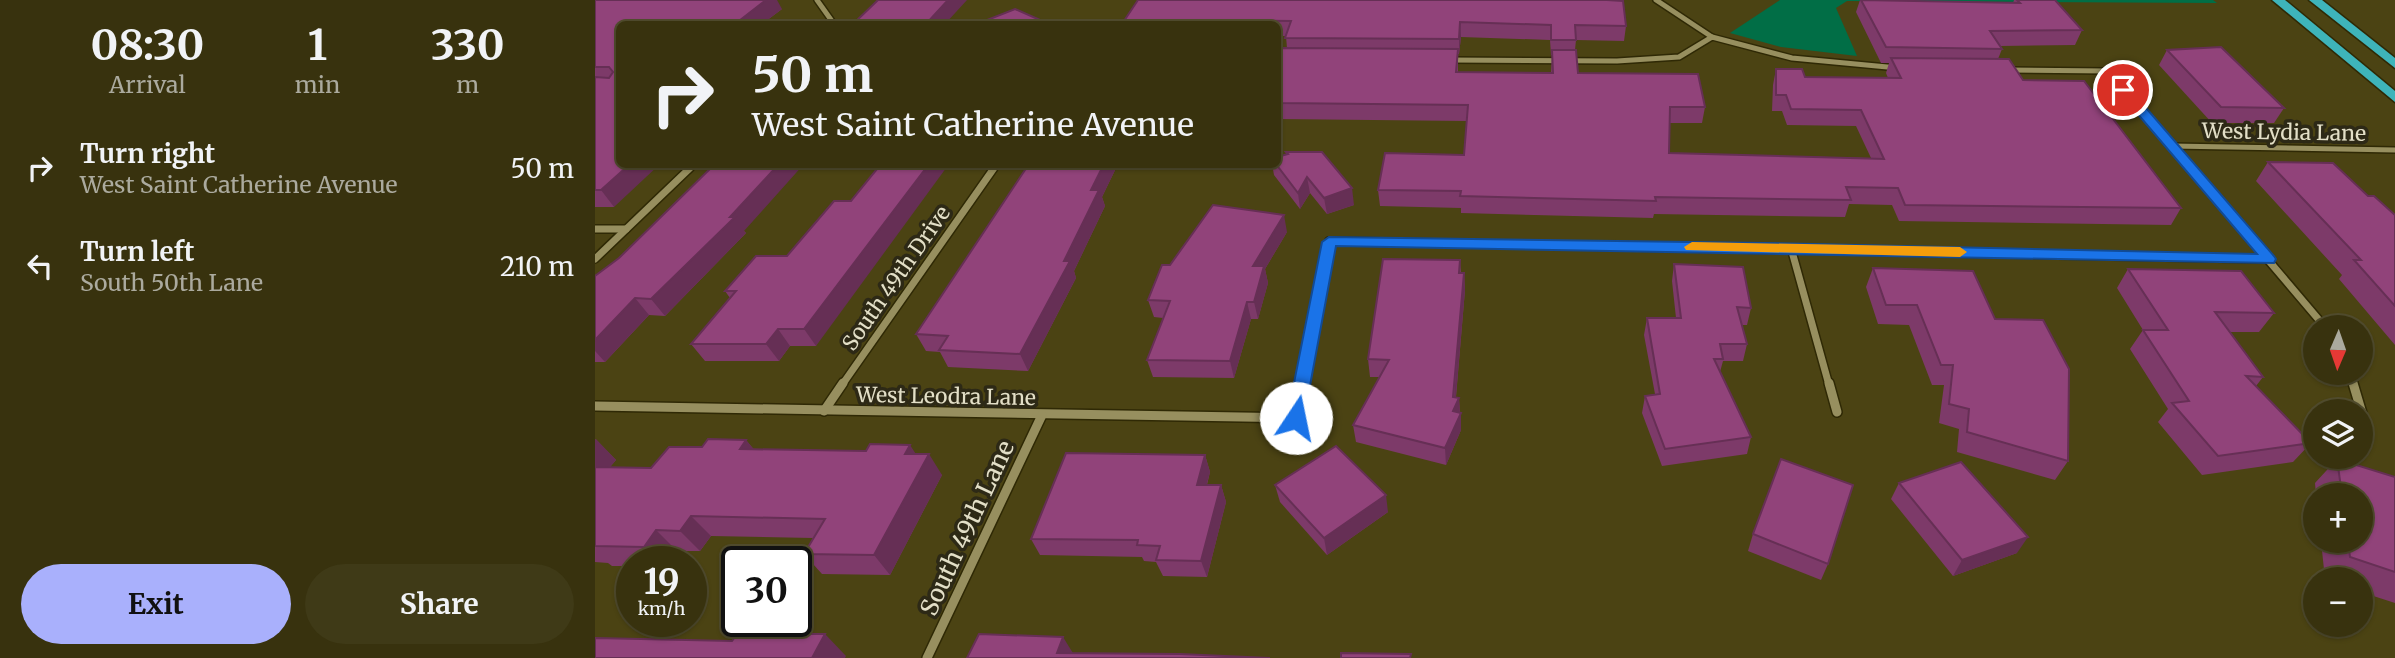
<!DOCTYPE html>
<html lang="en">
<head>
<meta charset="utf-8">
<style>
  body { margin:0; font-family:Merriweather,serif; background:#3f3a17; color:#f1f3f6; height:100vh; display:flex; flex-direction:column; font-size:26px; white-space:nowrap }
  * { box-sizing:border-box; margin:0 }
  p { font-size:23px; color:#abaa9e }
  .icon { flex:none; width:38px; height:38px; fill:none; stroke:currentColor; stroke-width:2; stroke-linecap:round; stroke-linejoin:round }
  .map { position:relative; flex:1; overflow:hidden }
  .drawer { display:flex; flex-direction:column; background:#38320e; width:595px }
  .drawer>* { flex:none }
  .guide { position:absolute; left:21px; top:21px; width:665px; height:147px; border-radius:10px; box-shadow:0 2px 5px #0004,0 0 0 2px #524d2e; background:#38320e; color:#f1f3f6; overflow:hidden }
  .needle { width:46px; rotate:182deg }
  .buttons { position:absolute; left:1708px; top:315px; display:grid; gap:14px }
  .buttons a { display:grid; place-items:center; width:70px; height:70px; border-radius:50%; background:#38320e; box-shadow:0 2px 5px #0004,0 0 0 2px #524d2e; font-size:35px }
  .speed { position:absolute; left:21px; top:546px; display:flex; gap:14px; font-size:35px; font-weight:700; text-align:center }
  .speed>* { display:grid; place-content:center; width:91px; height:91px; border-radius:50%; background:#38320e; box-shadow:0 2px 5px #0004,0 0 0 2px #524d2e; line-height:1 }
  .speed small { font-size:18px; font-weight:400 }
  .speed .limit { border:4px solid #111; border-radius:10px; background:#fff; color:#111 }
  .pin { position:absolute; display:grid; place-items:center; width:60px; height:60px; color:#fff; margin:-30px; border:4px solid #fff; border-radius:50%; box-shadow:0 2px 7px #0007 }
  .me { position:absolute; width:77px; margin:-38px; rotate:11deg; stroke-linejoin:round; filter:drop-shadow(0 0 5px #0008) }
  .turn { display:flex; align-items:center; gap:24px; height:147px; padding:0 21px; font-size:32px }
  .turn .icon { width:91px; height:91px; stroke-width:2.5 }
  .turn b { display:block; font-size:49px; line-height:60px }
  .eta { display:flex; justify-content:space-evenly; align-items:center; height:119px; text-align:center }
  .eta b { font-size:42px; font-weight:700; line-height:49px }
  .primary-button { display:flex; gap:14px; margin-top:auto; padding:14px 21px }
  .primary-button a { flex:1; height:80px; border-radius:42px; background:#a9b0fc; color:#111; font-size:28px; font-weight:700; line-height:80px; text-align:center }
  .primary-button a+a { background:#3f3a17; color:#f1f3f6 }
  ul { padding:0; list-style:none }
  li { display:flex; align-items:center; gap:21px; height:98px; padding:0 21px }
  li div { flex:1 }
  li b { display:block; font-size:26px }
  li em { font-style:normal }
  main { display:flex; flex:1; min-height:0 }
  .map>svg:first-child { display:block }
  .green { fill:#016e46 }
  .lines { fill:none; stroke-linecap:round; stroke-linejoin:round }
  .street-far2-casing { stroke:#2f2905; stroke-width:8 }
  .street-far1-casing { stroke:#2f2905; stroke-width:10 }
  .street-casing { stroke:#2f2905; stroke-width:12 }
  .primary-casing { stroke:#2f2905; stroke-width:3 }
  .street-far2 { stroke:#978f5f; stroke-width:5 }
  .street-far1 { stroke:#978f5f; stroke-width:7 }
  .street { stroke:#978f5f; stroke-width:9 }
  .primary { fill:#3eb4ba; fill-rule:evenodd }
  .wall { fill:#7d3a69; fill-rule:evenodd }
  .shaded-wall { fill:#662f55 }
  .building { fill:#91437a; stroke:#662f55; stroke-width:2 }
  .route { fill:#1a73e8; stroke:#114b97; stroke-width:2 }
  .slow { fill:#f59e0b }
  .labels { text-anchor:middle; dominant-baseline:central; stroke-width:7; stroke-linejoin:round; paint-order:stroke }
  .street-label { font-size:21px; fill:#e3dfc7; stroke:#2d2916 }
  .near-street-label { font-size:24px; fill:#e3dfc7; stroke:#2d2916 }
</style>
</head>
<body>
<main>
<section class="drawer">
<div class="eta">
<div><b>08:30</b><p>Arrival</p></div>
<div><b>1</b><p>min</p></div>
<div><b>330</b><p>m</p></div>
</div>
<ul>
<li><svg class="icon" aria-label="right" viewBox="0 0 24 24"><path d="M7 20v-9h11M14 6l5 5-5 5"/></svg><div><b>Turn right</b><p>West Saint Catherine Avenue</p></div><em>50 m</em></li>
<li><svg class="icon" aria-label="left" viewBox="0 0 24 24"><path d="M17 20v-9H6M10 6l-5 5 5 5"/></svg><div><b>Turn left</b><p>South 50th Lane</p></div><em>210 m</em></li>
</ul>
<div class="primary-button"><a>Exit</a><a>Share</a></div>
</section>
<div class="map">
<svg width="1800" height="658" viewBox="0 0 1800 658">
  <rect width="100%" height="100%" fill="#4b4313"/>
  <!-- green -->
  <polygon class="green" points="1185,0 1618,0 1622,3 1252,1 1241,8 1262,56 1186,47 1135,33"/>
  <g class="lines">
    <!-- street-far2 casing -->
    <g class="street-far2-casing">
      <g id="street-far2">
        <polyline points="222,0 239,24"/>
        <polyline points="1061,0 1117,37"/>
        <polyline points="855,60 1022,61 1084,57 1117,37 1197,58 1303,68"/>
        <polyline points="1413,70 1512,71 1596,170"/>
        <polyline points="1577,146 1800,150"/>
        <polyline points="94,170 100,164"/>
        <polyline points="398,170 402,164"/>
      </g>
    </g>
    <!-- street-far1 casing -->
    <g class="street-far1-casing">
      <g id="street-far1">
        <polyline points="1595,168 1730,327"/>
        <polyline points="0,229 31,229"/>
        <polyline points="1196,248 1234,385"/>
        <polyline points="0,259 95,168"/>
        <polyline points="1755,373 1759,385"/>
        <polyline points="247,385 399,168"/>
        <polyline points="707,385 734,241 1674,259"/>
      </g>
    </g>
    <!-- street casing -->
    <g class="street-casing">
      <g id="street">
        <polyline points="1234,383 1242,412"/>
        <polyline points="1758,383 1772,430"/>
        <polyline points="0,406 701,418 707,383"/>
        <polyline points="229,411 248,383"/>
        <polyline points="332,658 447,415"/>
      </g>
    </g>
    <!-- primary casing -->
    <g class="primary-casing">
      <g id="primary">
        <polygon points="1677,0 1690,0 1800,91 1800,102"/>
        <polygon points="1714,0 1727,0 1800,58 1800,68"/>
      </g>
    </g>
    <!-- street-far2 -->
    <use href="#street-far2" class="street-far2"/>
    <!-- street-far1 -->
    <use href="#street-far1" class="street-far1"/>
    <!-- street -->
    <use href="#street" class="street"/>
    <!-- primary -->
    <use href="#primary" class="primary"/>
  </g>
  <!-- wall -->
  <g class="wall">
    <polygon points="0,0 187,9 167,24 24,24 19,207 0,207"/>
    <path d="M543 0 1031 26 1029 41 981 40 980 50 983 73 1110 107 1107 123H1074V153L1276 158 1261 126 1192 125 1187 111H1177L1178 85 1181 69 1210 77 1293 78 1291 73 1294 63H1286L1261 12 1265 0 1418 3 1419 0H1460L1487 30 1480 45 1405 46 1407 49 1403 59 1586 208 1576 225 1304 221 1297 205 1254 204 1250 217 1059 214 1058 218 866 213V208L785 206 783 190 869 155 872 121 682 119V61L692 48 691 36H682V24H527ZM866 37 955 40 956 55H957L956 73 863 72V54H864Z"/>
    <polygon points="1572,50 1689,108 1679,123 1617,123 1564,65"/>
    <polygon points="691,152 759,205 732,214 715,193 705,209 679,175 677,164 682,164 692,154"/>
    <polygon points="1673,162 1773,196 1800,215 1800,345 1744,279 1747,275 1661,181"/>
    <polygon points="434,164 523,164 507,197 510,206 479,271 481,278 433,371 353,367 345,352 331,351 321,334"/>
    <polygon points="256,201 221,346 195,346 184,361 110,361 96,344 135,298 130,291 192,256"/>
    <polygon points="149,231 151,233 70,316 54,315 10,362 0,362 0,276 24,258"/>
    <polygon points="692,232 670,269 673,283 663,319 656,319 639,378 558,377 552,360 568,318 559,317 553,300 575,265"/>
    <polygon points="865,260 866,273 869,273 870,290 861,397 864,398 866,430 851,465 761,442 758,425 785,377 775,377 773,359"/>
    <polygon points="1079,264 1156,308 1152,325 1146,325 1152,344 1148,361 1128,361 1125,372 1156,437 1152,454 1067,466 1047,413 1050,396 1060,394 1049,335 1052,318 1081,318 1077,281"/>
    <polygon points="1278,268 1400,319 1473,461 1460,480 1362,452 1364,429 1344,423 1349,385 1337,385 1314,325 1283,324 1271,287"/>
    <polygon points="1533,269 1679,313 1664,332 1635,332 1668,377 1661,386 1716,443 1698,462 1607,475 1563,422 1573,409 1535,349 1548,330 1522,288"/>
    <polygon points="0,439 21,460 15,467 56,468 107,447 151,440 159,450 321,454 347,475 295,575 227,574 209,554 218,538 116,536 105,551 82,551 74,562 37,562 37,566 17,566 13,563 0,562"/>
    <polygon points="610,455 615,472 612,485 626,485 631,502 612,577 568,576 561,562 549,561 547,557 445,555 436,539"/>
    <polygon points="1742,459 1800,477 1800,603 1766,592 1766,579 1730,579 1726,541 1766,541 1766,495 1721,495 1720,483"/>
    <polygon points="1304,483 1422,553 1358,576 1296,499"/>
    <polygon points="680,485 793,512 732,555 685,502"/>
    <polygon points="1158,534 1233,564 1226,580 1153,551"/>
  </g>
  <!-- shaded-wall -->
  <g class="shaded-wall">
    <polygon points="171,0 182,0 187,9 167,24 140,24"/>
    <polygon points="353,0 372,0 350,24 331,24"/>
    <polygon points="865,22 866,37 864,54 864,39"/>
    <polygon points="35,164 65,164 19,207 6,190"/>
    <polygon points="184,164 209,164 149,231 151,233 70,316 56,299"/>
    <polygon points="334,164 354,164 221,346 209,329"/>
    <polygon points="509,164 523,164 507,197 510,206 479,271 481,278 433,371 425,354 469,261 496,190"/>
    <polygon points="712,177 715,193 705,209 703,193"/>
    <polygon points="757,188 759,205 732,214 729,198"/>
    <polygon points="689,215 692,232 670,269 673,283 663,319 659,302 658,266"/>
    <polygon points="869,273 870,290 860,407 864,398 865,415 858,411"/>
    <polygon points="40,298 54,315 10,362 0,351 0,340"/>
    <polygon points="652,302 656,319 639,378 635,361"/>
    <polygon points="183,329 195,346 184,361 171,344"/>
    <polygon points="866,413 866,430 851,465 850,448"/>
    <polygon points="1,439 21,460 0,485 0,440"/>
    <polygon points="151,440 169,461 145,449"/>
    <polygon points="315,445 328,465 334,454 347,475 295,575 279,555 310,454"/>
    <polygon points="610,455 615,472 607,502 602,485"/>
    <polygon points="626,485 631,502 612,577 606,561"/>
    <polygon points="791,495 793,512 732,555 729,538"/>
    <polygon points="96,516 116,536 105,551 85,531"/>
    <polygon points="61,530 82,551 74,562 65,562 49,547"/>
    <polygon points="1433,537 1422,553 1358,576 1367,560"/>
    <polygon points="230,634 251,656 250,658 217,658"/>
    <polygon points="468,637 481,658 462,653"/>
  </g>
  <!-- building -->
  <g class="building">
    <polygon points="0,0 171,0 140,24 24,24 24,164 35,164 6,190 0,190 0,77 14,78 18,72 14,67 0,67"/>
    <polygon points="283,0 353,0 331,24 258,24"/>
    <polygon points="543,0 1012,0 1028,1 1031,26 980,25 981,40 956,40 956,25 865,22 864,39 690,38 696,21 636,20 635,24 527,24"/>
    <polygon points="1266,0 1425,3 1422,0 1460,0 1487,30 1395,31 1407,49 1291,47"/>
    <polygon points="420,9 454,24 382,24"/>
    <polygon points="1626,47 1689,108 1626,107 1572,50"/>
    <polygon points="687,48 863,49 861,72 958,73 957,50 981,50 983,73 1103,74 1110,107 1075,107 1074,153 1289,159 1266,110 1196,109 1191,95 1181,95 1181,69 1207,69 1210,77 1306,78 1296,58 1414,59 1428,80 1489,81 1586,208 1310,205 1303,188 1251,187 1256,200 1060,197 1061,201 865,196 866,191 783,190 790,153 869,155 873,105 682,103 682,61"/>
    <polygon points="691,152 727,152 757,188 729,198 712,177 703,193 681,164 682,164 682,157 693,154"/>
    <polygon points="1673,162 1738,163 1773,196 1779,196 1800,215 1800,306 1759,260 1766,260"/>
    <polygon points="120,164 184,164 135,217 140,217 56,299 40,298 0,340 0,276 24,258"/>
    <polygon points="286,164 334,164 209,329 183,329 171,344 96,344 141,291 130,291 161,256 192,256 239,201 256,201"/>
    <polygon points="434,164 509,164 496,190 504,190 469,261 475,261 425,354 344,350 353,336 321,334"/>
    <polygon points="618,205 689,215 658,266 669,266 659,302 652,302 635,361 552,360 575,301 553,300 567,265 575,265"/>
    <polygon points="788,259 865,260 864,273 869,273 858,397 864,398 858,411 866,413 850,448 758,425 794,360 773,359"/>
    <polygon points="1079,264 1148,267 1156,308 1142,307 1152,344 1125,344 1128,359 1119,359 1156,437 1070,449 1050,396 1065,394 1052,318 1086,318"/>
    <polygon points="1278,268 1378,271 1400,319 1448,320 1474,369 1473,461 1372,432 1374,409 1354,404 1358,365 1346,365 1322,305 1291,305"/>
    <polygon points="1533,269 1646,271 1679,313 1620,312 1668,377 1651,376 1716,443 1623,456 1577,403 1594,401 1548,330 1573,330"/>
    <polygon points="113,439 151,440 145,449 271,451 275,444 315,445 310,454 334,454 279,555 209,554 230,519 96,516 85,531 61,530 49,547 0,546 0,467 56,468 74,447 107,447"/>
    <polygon points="741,446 791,495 729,538 680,485"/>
    <polygon points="471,453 610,455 602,485 626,485 606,561 561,560 565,546 542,545 543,540 436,539"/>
    <polygon points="1186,459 1258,485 1233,564 1158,534"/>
    <polygon points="1742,459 1800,477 1800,572 1755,557 1753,541 1766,541 1766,495 1747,495"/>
    <polygon points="1366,462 1433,537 1367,560 1304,483"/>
    <polygon points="142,634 230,634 217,658 0,658 0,638 137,641"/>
    <polygon points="384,634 468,637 462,653 585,654 675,658 372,658"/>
    <polygon points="746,653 816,654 815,658 746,658"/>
  </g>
  <!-- route -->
  <polygon class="route" points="1528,86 1533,87 1679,256 1681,259 1679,263 741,246 709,418 707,423 695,423 692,418 727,242 734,237 1169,243 1662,254 1524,92 1522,90"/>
  <!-- slow -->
  <polygon class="slow" points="1097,242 1365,247 1372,252 1365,257 1091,250 1089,247"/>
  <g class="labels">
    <!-- street labels -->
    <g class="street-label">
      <text transform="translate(1689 132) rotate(1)">West Lydia Lane</text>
      <text transform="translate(301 278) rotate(-55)">South 49th Drive</text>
      <text transform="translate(351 396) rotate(1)">West Leodra Lane</text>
    </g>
    <!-- near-street labels -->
    <g class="near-street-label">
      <text transform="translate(372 528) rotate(-65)">South 49th Lane</text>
    </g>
  </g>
</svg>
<div class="buttons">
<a><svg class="needle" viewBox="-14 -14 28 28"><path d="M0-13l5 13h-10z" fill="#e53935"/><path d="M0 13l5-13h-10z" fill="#abaa9e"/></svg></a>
<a><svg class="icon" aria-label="layers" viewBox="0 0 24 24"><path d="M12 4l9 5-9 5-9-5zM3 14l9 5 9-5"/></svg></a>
<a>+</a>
<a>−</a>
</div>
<div class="speed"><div>19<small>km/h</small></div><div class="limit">30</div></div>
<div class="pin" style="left:1528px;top:90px;background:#d93025"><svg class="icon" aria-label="arrive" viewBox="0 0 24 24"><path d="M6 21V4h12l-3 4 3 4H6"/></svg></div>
<svg class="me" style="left:701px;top:418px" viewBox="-20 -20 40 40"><circle r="19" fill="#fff"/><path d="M0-13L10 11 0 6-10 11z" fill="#1a73e8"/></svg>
<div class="guide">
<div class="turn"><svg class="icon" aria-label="right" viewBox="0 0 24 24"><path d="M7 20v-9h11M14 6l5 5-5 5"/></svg><div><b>50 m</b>West Saint Catherine Avenue</div></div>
</div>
</div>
</main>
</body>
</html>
